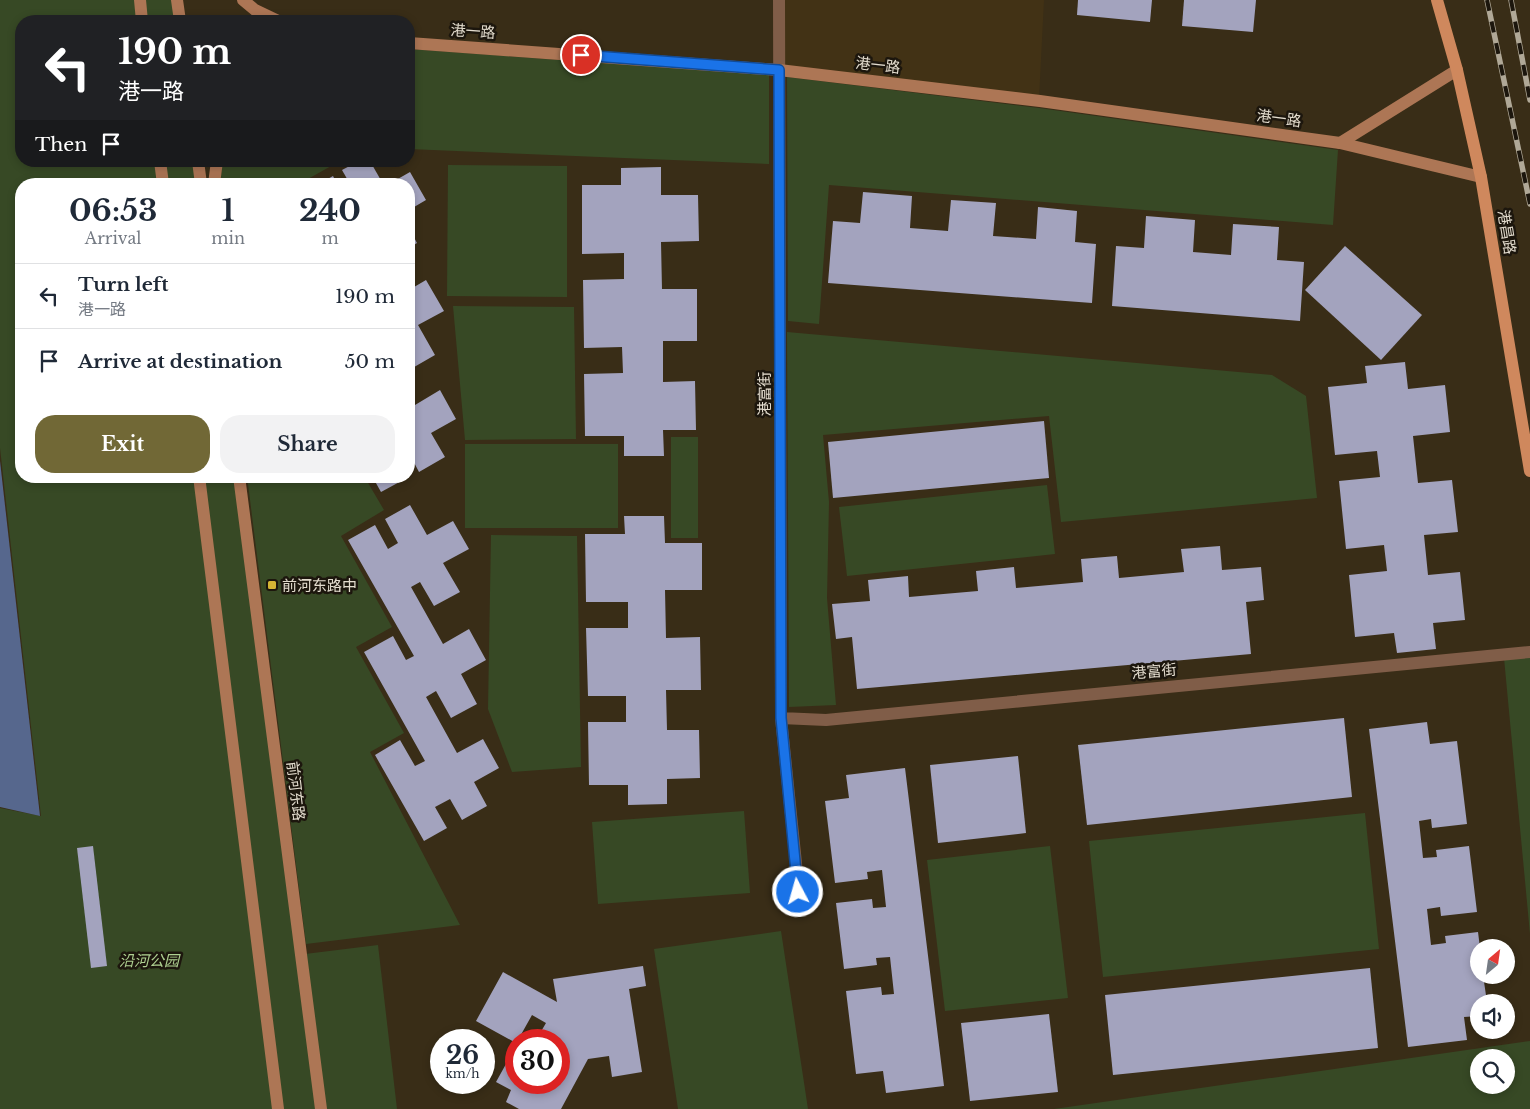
<!DOCTYPE html>
<html lang="en">
<head>
<meta charset="utf-8">
<style>
  body { margin:0; font-family:"Libre Baskerville","Noto Sans SC",serif; background:#f2f2f3; color:#1f2937; height:100vh; display:flex; flex-direction:column; font-size:19px; white-space:nowrap }
  * { box-sizing:border-box; margin:0 }
  p { font-size:16px; color:#747a83 }
  .icon { flex:none; width:28px; height:28px; fill:none; stroke:currentColor; stroke-width:2; stroke-linecap:round; stroke-linejoin:round }
  .map { position:relative; flex:1; overflow:hidden }
  .details { position:absolute; left:15px; top:178px; width:400px; height:305px; display:flex; flex-direction:column; background:#fff; border-radius:20px; box-shadow:0 2px 8px #0003 }
  .details>* { flex:none }
  .guide { position:absolute; left:15px; top:15px; width:400px; height:152px; border-radius:20px; box-shadow:0 2px 8px #0003; background:#202124; color:#fff; overflow:hidden }
  .needle { width:32px; rotate:29deg }
  .fabs { position:absolute; left:1470px; top:939px; display:grid; gap:10px }
  .fabs a { display:grid; place-items:center; width:45px; height:45px; border-radius:50%; background:#fff; box-shadow:0 2px 8px #0003; font-size:25px }
  .speed { position:absolute; left:430px; top:1029px; display:flex; gap:10px; font-size:25px; font-weight:700; text-align:center }
  .speed>* { display:grid; place-content:center; width:65px; height:65px; border-radius:50%; background:#fff; box-shadow:0 2px 8px #0003; line-height:1 }
  .speed small { font-size:12px; font-weight:400 }
  .speed .limit { border:8px solid #d22; background:#fff; color:#111 }
  .pin { position:absolute; display:grid; place-items:center; width:42px; height:42px; color:#fff; margin:-21px; border:2px solid #fff; border-radius:50%; box-shadow:0 1px 5px #0007 }
  .me { position:absolute; width:55px; margin:-28px; rotate:354deg; stroke-linejoin:round; filter:drop-shadow(0 0 4px #0008) }
  .turn { display:flex; align-items:center; gap:18px; height:105px; padding:0 20px; font-size:22px }
  .turn .icon { width:65px; height:65px; stroke-width:2.5 }
  .turn b { display:block; font-size:35px; line-height:42px }
  .then { display:flex; align-items:center; height:48px; padding:0 20px; background:#0003; gap:10px; font-size:19px }
  .eta { display:flex; justify-content:space-evenly; align-items:center; height:85px; text-align:center }
  .eta b { font-size:30px; font-weight:800; line-height:35px }
  .action { display:flex; gap:10px; margin-top:auto; padding:10px 20px }
  .action a { flex:1; height:58px; border-radius:20px; background:#716836; color:#fff; font-size:20px; font-weight:800; line-height:58px; text-align:center }
  .action a+a { background:#f2f2f3; color:#1f2937 }
  ul { padding:0; list-style:none }
  li { display:flex; align-items:center; gap:15px; height:65px; padding:0 20px; border-top:1px solid #e0e1e3 }
  li div { flex:1 }
  li b { display:block; font-size:19px }
  li em { font-style:normal }
  .map>svg:first-child { display:block }
  .built { fill:#423215 }
  .green { fill:#374925; fill-rule:evenodd }
  .water { fill:#56678d }
  .building { fill:#a3a3be }
  .lines { fill:none; stroke-linecap:round; stroke-linejoin:round }
  .street { stroke:#805d48; stroke-width:12 }
  .secondary { stroke:#ad7655; stroke-width:12 }
  .primary { stroke:#cf885d; stroke-width:12 }
  .rail-casing { stroke:#b0a897; stroke-width:5.5 }
  .rail { stroke:#1c160d; stroke-width:4; stroke-dasharray:11; stroke-linecap:butt }
  .route-casing { stroke:#114b97; stroke-width:12 }
  .route { stroke:#1a73e8; stroke-width:9 }
  .poi-dot { fill:#d5b534; stroke:#1c160d; stroke-width:2 }
  .labels { text-anchor:middle; dominant-baseline:central; stroke-width:5; stroke-linejoin:round; paint-order:stroke }
  .street-label { font-size:15px; fill:#e3dcce; stroke:#1c160d }
  .poi-label { font-size:15px; fill:#e3dcce; stroke:#1c160d; text-anchor:start }
  .park-label { font-size:15px; font-style:italic; fill:#aed091; stroke:#1c160d }
</style>
</head>
<body>
<div class="map">
<svg width="1530" height="1109" viewBox="0 0 1530 1109">
  <rect width="100%" height="100%" fill="#392d17"/>
  <!-- built -->
  <polygon class="built" points="781,0 1044,0 1039,99 781,67"/>
  <!-- green -->
  <g class="green">
    <polygon points="0,0 173,0 176,21 21,21 21,161 194,161 197,184 21,184 21,476 235,476 319,1109 0,1109 0,808 41,816 0,448"/>
    <polygon points="409,49 769,75 769,164 409,149"/>
    <polygon points="787,77 1039,108 1338,150 1333,225 829,185 819,324 788,321"/>
    <polygon points="223,161 340,161 299,184 220,184"/>
    <polygon points="448,165 567,166 567,297 447,296"/>
    <polygon points="453,306 574,307 576,439 465,440"/>
    <polygon points="787,332 1272,375 1306,396 1317,498 1061,522 1049,416 823,435 829,502 827,598 836,705 789,707"/>
    <rect x="671" y="437" width="27" height="101"/>
    <rect x="465" y="444" width="153" height="84"/>
    <polygon points="247,476 364,476 384,510 341,536 392,627 356,647 404,733 370,752 460,925 306,944"/>
    <polygon points="1047,485 1055,554 847,576 839,507"/>
    <polygon points="491,535 577,536 581,767 512,772 488,709"/>
    <polygon points="1530,656 1530,934 1504,658"/>
    <polygon points="744,811 750,893 598,904 592,822"/>
    <polygon points="1365,813 1379,949 1103,977 1089,841"/>
    <polygon points="1050,846 1068,998 945,1011 927,860"/>
    <polygon points="781,931 808,1109 678,1109 654,949"/>
    <polygon points="378,945 397,1109 325,1109 305,954"/>
    <path d="M1530 1041V1109H1054ZM1479 1058H1506V1085H1479Z"/>
  </g>
  <!-- water -->
  <polygon class="water" points="0,461 40,816 0,807"/>
  <!-- building -->
  <g class="building">
    <polygon points="1078,0 1152,0 1150,22 1077,15"/>
    <polygon points="1184,0 1256,0 1253,32 1182,26"/>
    <polygon points="359,161 370,161 383,184 350,184 342,170"/>
    <polygon points="661,167 661,195 698,195 699,241 661,242 662,289 697,289 697,341 663,341 663,382 695,381 696,430 663,430 664,456 624,456 624,436 585,436 584,374 623,373 622,347 584,348 583,280 624,279 624,253 582,254 582,185 621,185 621,168"/>
    <polygon points="410,172 426,200 409,210 409,184 389,184"/>
    <polygon points="333,176 337,184 319,184"/>
    <polygon points="863,192 912,196 910,228 948,231 951,200 996,203 993,236 1036,239 1038,207 1077,211 1075,242 1096,244 1092,303 828,283 833,221 860,223"/>
    <polygon points="1146,216 1195,220 1193,252 1231,255 1233,224 1279,227 1277,260 1304,262 1300,321 1112,306 1116,246 1144,248"/>
    <polygon points="409,228 417,243 409,248"/>
    <polygon points="1345,246 1422,315 1381,360 1305,290"/>
    <polygon points="426,280 444,311 418,325 435,355 409,370 409,290"/>
    <polygon points="1405,362 1408,389 1445,385 1450,432 1413,436 1418,483 1452,480 1458,532 1424,535 1428,575 1460,572 1465,620 1433,623 1436,649 1397,653 1394,633 1355,637 1349,575 1387,571 1384,545 1346,549 1339,481 1380,477 1377,451 1335,455 1328,387 1367,383 1365,366"/>
    <polygon points="440,390 456,419 431,433 445,457 419,472 409,453 409,393 415,405"/>
    <polygon points="1044,421 1049,478 833,498 828,442"/>
    <polygon points="372,476 403,476 405,479 381,492"/>
    <polygon points="410,505 427,535 453,521 469,549 443,563 460,592 434,606 420,582 411,587 443,644 469,629 486,660 461,674 477,704 451,718 436,691 426,697 457,753 483,739 499,768 474,782 487,806 462,820 450,799 435,807 447,828 424,841 375,755 400,740 415,766 425,761 364,652 393,636 406,660 414,656 348,540 375,525 388,549 398,543 385,519"/>
    <polygon points="624,516 664,516 665,543 702,543 702,590 665,590 666,638 700,637 701,690 666,690 667,730 699,730 700,778 667,779 667,804 628,805 628,785 589,785 588,722 626,722 626,696 588,696 586,628 628,628 628,602 586,602 585,534 625,534"/>
    <polygon points="1220,546 1222,570 1261,567 1264,600 1246,602 1251,654 857,689 852,637 836,639 832,604 870,601 868,580 908,576 909,597 978,591 976,571 1014,567 1016,588 1083,582 1081,559 1117,556 1119,578 1184,572 1181,549"/>
    <polygon points="1344,718 1352,797 1087,825 1078,745"/>
    <polygon points="1427,722 1430,744 1457,741 1467,824 1432,828 1431,819 1419,821 1423,858 1437,857 1436,850 1469,846 1477,912 1441,916 1440,907 1427,909 1431,945 1446,943 1445,936 1478,932 1480,948 1479,975 1483,975 1487,1002 1479,1002 1479,1016 1464,1017 1467,1040 1408,1047 1369,729"/>
    <polygon points="1018,756 1026,833 938,843 930,765"/>
    <polygon points="905,768 944,1086 886,1093 883,1071 856,1074 846,991 881,987 882,995 894,994 890,957 876,958 877,965 844,969 836,903 872,899 873,908 886,907 882,870 867,872 868,879 835,883 825,801 849,798 846,775"/>
    <polygon points="93,846 107,966 91,968 77,848"/>
    <polygon points="643,966 646,986 629,989 642,1072 612,1077 609,1056 588,1059 561,1109 519,1109 506,1102 511,1090 496,1082 511,1055 516,1058 516,1082 559,1082 559,1040 536,1040 546,1023 532,1015 518,1040 516,1040 516,1043 476,1021 503,972 557,1002 553,979"/>
    <polygon points="1370,968 1378,1048 1113,1075 1105,995"/>
    <polygon points="1049,1014 1058,1092 970,1101 961,1023"/>
  </g>
  <g class="lines">
    <!-- street -->
    <g class="street">
      <polyline points="779,0 781,718 826,720 1530,652"/>
      <polyline points="781,718 799,892"/>
    </g>
    <!-- secondary -->
    <g class="secondary">
      <polyline points="140,0 142,21"/>
      <polyline points="177,0 180,21"/>
      <polyline points="243,0 255,10 278,21"/>
      <polyline points="409,43 779,70 1040,101 1340,143 1481,177"/>
      <polyline points="1340,143 1457,70"/>
      <polyline points="160,161 163,184"/>
      <polyline points="198,161 201,184"/>
      <polyline points="214,184 217,161"/>
      <polyline points="199,476 278,1109"/>
      <polyline points="239,476 321,1109"/>
    </g>
    <!-- primary -->
    <polyline class="primary" points="1437,0 1457,70 1481,177 1530,471"/>
    <!-- rail casing -->
    <g class="rail-casing">
      <g id="rail">
        <polyline points="1487,0 1530,204"/>
        <polyline points="1511,0 1530,100"/>
      </g>
    </g>
    <!-- rail -->
    <use href="#rail" class="rail"/>
  </g>
  <g class="lines">
    <!-- route casing -->
    <g class="route-casing">
      <polyline id="route" points="581,55 779,70 781,718 798,892"/>
    </g>
    <!-- route -->
    <use href="#route" class="route"/>
  </g>
  <!-- markers -->
  <rect class="poi-dot" x="267" y="580" width="10" height="10" rx="2.5"/>
  <g class="labels">
    <!-- street labels -->
    <g class="street-label">
      <text transform="translate(473 31) rotate(4)">港一路</text>
      <text transform="translate(878 65) rotate(7)">港一路</text>
      <text transform="translate(1279 118) rotate(8)">港一路</text>
      <text transform="translate(1507 232) rotate(81)">港昌路</text>
      <text transform="translate(764 394) rotate(-90)">港富街</text>
      <text transform="translate(1154 671) rotate(-5)">港富街</text>
      <text transform="translate(296 791) rotate(83)">前河东路</text>
    </g>
    <!-- poi labels -->
    <g class="poi-label">
      <text x="282" y="585">前河东路中</text>
    </g>
    <!-- park labels -->
    <g class="park-label">
      <text x="149" y="960">沿河公园</text>
    </g>
  </g>
</svg>
<div class="fabs">
<a><svg class="needle" viewBox="-14 -14 28 28"><path d="M0-13l5 13h-10z" fill="#e53935"/><path d="M0 13l5-13h-10z" fill="#747a83"/></svg></a>
<a><svg class="icon" aria-label="sound" viewBox="0 0 24 24"><path d="M4 9h4l5-4v14l-5-4H4zM17 9q2 3 0 6"/></svg></a>
<a><svg class="icon" aria-label="search" viewBox="0 0 24 24"><circle cx="10" cy="10" r="6"/><path d="M15 15l6 6"/></svg></a>
</div>
<div class="speed"><div>26<small>km/h</small></div><div class="limit">30</div></div>
<div class="pin" style="left:581px;top:55px;background:#d93025"><svg class="icon" aria-label="arrive" viewBox="0 0 24 24"><path d="M6 21V4h12l-3 4 3 4H6"/></svg></div>
<svg class="me" style="left:798px;top:892px" viewBox="-20 -20 40 40"><circle r="17" fill="#1a73e8" stroke="#fff" stroke-width="3"/><path d="M0-11L8 9 0 5-8 9z" fill="#fff"/></svg>
<div class="guide">
<div class="turn"><svg class="icon" aria-label="left" viewBox="0 0 24 24"><path d="M17 20v-9H6M10 6l-5 5 5 5"/></svg><div><b>190 m</b>港一路</div></div>
<div class="then">Then<svg class="icon" aria-label="arrive" viewBox="0 0 24 24"><path d="M6 21V4h12l-3 4 3 4H6"/></svg></div>
</div>
<section class="details">
<div class="eta">
<div><b>06:53</b><p>Arrival</p></div>
<div><b>1</b><p>min</p></div>
<div><b>240</b><p>m</p></div>
</div>
<ul>
<li><svg class="icon" aria-label="left" viewBox="0 0 24 24"><path d="M17 20v-9H6M10 6l-5 5 5 5"/></svg><div><b>Turn left</b><p>港一路</p></div><em>190 m</em></li>
<li><svg class="icon" aria-label="arrive" viewBox="0 0 24 24"><path d="M6 21V4h12l-3 4 3 4H6"/></svg><div><b>Arrive at destination</b></div><em>50 m</em></li>
</ul>
<div class="action"><a>Exit</a><a>Share</a></div>
</section>
</div>
</body>
</html>
